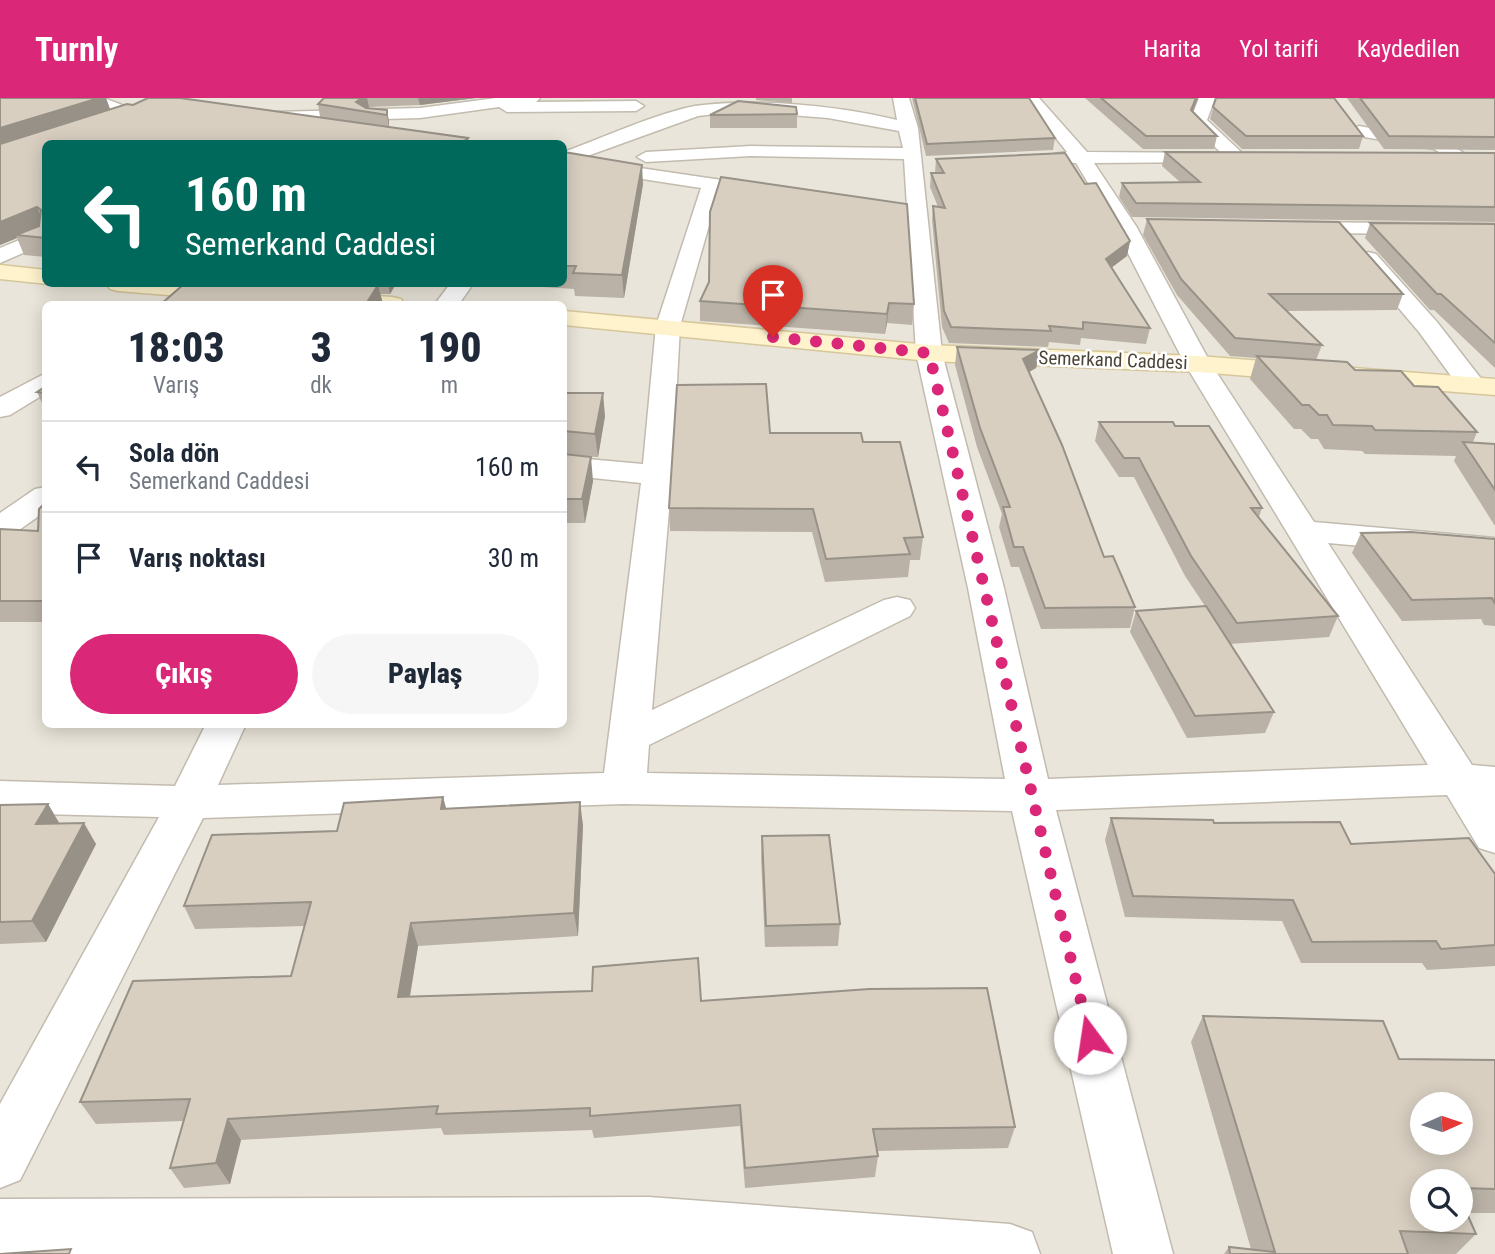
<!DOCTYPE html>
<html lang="tr">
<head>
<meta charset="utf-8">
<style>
  body { margin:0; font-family:"Roboto Condensed",sans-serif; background:#f6f6f7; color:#1f2937; height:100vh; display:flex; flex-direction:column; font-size:26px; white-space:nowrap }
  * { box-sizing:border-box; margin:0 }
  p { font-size:23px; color:#747a83 }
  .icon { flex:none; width:38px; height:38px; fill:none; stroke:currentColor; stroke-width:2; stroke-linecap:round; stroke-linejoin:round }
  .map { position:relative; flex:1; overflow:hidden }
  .details { position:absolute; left:42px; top:203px; width:525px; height:427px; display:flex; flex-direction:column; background:#fff; border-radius:10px; box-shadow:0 4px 18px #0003 }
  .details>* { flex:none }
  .banner { position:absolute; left:42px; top:42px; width:525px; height:147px; border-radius:10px; box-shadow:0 4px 18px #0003; background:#00695c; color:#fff; overflow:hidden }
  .needle { width:46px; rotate:87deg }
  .tools { position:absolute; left:1410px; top:994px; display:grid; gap:14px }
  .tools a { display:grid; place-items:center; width:63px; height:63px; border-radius:50%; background:#fff; box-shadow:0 4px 18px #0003; font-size:35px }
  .pin { position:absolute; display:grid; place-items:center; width:60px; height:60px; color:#fff; margin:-72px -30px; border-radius:50% 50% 50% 0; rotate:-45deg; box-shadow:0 0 7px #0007 }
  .pin .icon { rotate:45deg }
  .me { position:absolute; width:77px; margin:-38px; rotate:346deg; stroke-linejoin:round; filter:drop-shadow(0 0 5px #0008) }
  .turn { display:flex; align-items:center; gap:24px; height:147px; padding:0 28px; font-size:32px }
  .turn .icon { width:91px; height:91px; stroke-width:2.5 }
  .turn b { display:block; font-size:49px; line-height:60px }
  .eta { display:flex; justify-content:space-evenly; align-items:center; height:119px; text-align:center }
  .eta b { font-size:42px; font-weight:800; line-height:49px }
  .button { display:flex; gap:14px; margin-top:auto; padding:14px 28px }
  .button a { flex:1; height:80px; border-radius:42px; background:#db2777; color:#fff; font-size:28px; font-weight:800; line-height:80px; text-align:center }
  .button a+a { background:#f6f6f7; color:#1f2937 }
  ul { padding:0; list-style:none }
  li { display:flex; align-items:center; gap:21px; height:91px; padding:0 28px; border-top:2px solid #e0e1e3 }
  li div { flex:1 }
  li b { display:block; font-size:26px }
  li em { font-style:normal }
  header { display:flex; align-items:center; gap:42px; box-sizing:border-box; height:98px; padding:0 35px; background:#db2777; color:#fff }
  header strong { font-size:33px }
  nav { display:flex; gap:38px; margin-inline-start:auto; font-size:24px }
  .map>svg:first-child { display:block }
  .residential { fill:#eae5da; fill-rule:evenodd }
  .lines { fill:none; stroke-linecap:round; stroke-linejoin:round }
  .street-casing { stroke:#c2bbae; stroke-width:3 }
  .secondary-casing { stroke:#d6c79b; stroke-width:3 }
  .street { fill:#fff; fill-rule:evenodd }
  .secondary { fill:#fff3cd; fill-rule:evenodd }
  .wall { fill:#bab2a6; fill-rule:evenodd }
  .shaded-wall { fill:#979187 }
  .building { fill:#d8cfc1; stroke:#979187; stroke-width:2; fill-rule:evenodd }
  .route { stroke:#db2777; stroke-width:12; stroke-dasharray:0 21.6 }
  .labels { text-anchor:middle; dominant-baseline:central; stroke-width:5; stroke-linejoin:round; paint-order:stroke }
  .far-street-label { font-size:19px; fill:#4b4439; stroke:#fff }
</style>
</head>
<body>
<header>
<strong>Turnly</strong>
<nav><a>Harita</a><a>Yol tarifi</a><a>Kaydedilen</a></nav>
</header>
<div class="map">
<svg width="1495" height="1156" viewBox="0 0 1495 1156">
  <rect width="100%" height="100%" fill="#f6f3ec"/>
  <!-- residential -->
  <path class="residential" d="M0 0H1495V1156H0ZM46 46H564V186H46ZM46 206H564V626H46ZM1423 1006H1461V1045H1423ZM1423 1083H1461V1122H1423Z"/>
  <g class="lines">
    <!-- street casing -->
    <g class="street-casing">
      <g id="street">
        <polygon points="80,0 104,0 145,16 137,21"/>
        <polygon points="496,0 540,0 536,4 636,3 644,8 636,13 507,14 499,9 420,20 276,24 268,19 276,14 420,10"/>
        <path d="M893 0H909L918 30 942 255 1004 490 1048 681 1428 667 1185 266 1114 128 1076 65 1054 64 1051 60 1054 56 1067 54 1024 0H1039L1087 54 1221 55 1190 23 1199 0H1215L1207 22 1240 53 1243 57 1240 61 1234 62 1224 58 1222 63 1216 64 1094 65 1136 128 1211 266 1314 424 1495 440V460L1328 445 1472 667 1495 669V755L1479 750 1447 697 1056 712 1173 1156H1113L1012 713 624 706 203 720 20 1082 0 1090V1006L159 719 0 715V683L175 688 206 626H246L218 687 604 675 641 385 564 377V359L643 366 656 228 701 90 564 69V54C602 40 657 15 695 8 756 0 837 7 897 22ZM739 13 828 20 899 33 903 50 751 48 646 54 637 59 646 64 751 58 904 61 916 255 968 490 1005 681 647 675 649 647 910 518 915 510 910 502 897 499 884 502 652 612 672 377 680 228 719 93 735 95 745 89 742 85 579 61 698 18Z"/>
        <polygon points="1359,28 1445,43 1495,75 1495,90 1434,51 1353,37 1350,33"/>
        <polygon points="1294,124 1495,126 1495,138 1287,134 1283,130 1287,126"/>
        <polygon points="46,131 46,145 0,165 0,150"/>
        <polygon points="1368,154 1376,156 1437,224 1486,287 1482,293 1462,293 1419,234 1357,161"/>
        <polygon points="450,186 473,186 459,206 435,206"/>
        <polygon points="46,275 46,295 10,317 0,319 0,299"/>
        <polygon points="46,389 46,413 12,437 0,440 0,415 35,391"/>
        <polygon points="649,1099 1010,1126 1032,1134 1040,1156 0,1156 0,1101"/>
      </g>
    </g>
    <!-- secondary casing -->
    <g class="secondary-casing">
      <g id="secondary">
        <polygon points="0,167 46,172 48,186 0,181"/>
        <path d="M107 186C149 186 198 180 239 190L243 195 239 200 231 202 118 193 110 191Z"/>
        <polygon points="329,195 392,199 401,201 404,206 320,206 317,202 321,197"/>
        <polygon points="564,213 929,247 1198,258 1495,281 1495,297 1198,274 929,263 564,227"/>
      </g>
    </g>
    <!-- street -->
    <use href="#street" class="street"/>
    <!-- secondary -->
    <use href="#secondary" class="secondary"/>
  </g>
  <!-- wall -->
  <g class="wall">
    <polygon points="0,0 106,0 110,11 127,6 133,7 148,0 180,0 345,23 320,19 318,6 324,0 476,0 420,7 369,9 367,10 387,12 389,24 389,29 468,40 469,46 46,46 46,159 24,157 17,140 0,147"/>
    <polygon points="756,0 792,0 792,5 756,2"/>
    <polygon points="912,0 1029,0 1055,40 1053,52 926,58"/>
    <polygon points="1085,0 1198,0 1193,14 1217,38 1214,51 1143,51"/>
    <polygon points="1216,0 1363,38 1359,51 1242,51 1210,21"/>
    <polygon points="1347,0 1495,0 1495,52 1384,51"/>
    <polygon points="797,16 797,30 710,30 710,17"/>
    <polygon points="564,54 643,86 624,200 575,198 574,191 497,186 564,186"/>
    <polygon points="1165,54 1495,55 1495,124 1132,119 1119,99 1122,85 1180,84 1162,68"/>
    <polygon points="936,61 1085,86 1130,143 1127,158 1112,169 1150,230 1146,246 1081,240 1080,247 1049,244 1048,249 949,245 942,229 932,122 933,108 938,109 930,89 931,75 935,75"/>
    <polygon points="1147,121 1403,196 1397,212 1287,213 1322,247 1316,262 1414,288 1477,334 1473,344 1495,346 1495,428 1454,363 1456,358 1365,356 1362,353 1324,351 1318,341 1311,341 1301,331 1294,331 1250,281 1256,260 1230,258 1177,197 1143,137"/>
    <polygon points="1370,125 1495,126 1495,270 1434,212 1430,212 1365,140"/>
    <polygon points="709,184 914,206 912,227 887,225 885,236 700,223 700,203"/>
    <polygon points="184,186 396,186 390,196 380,196 383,206 161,206"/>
    <polygon points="957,249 1040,252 1036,270 1029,274 1104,459 1135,509 1130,530 1041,531 1019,469 1011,469 999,429 1002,416 977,349 955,267"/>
    <polygon points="46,288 46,314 37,294"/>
    <polygon points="564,295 605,318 598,359 578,358 593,383 585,425 564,425"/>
    <polygon points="1099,324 1175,328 1262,410 1259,419 1338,518 1329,539 1230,546 1274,614 1265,635 1187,640 1130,534 1136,513 1205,508 1185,478 1134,379 1119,379 1095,343"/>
    <polygon points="770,335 863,344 923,439 920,462 910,462 908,479 825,484 812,434 670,433 669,410"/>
    <polygon points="46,404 46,524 0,524 0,431 38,433"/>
    <polygon points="1361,435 1495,441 1495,528 1484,527 1481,521 1402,523 1352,455"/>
    <polygon points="443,699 446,711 583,727 578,838 418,848 410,899 701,903 1015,1029 1008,1050 877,1053 878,1058 875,1079 745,1090 740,1028 594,1040 592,1032 444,1037 441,1030 241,1042 230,1086 184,1090 170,1070 183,1023 96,1026 80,1004 291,878 304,828 195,831 184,808 337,733"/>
    <polygon points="48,706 59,725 96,746 46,844 0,846 0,707"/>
    <polygon points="1111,720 1214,725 1351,746 1495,776 1495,868 1427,872 1422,865 1301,865 1282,823 1125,819 1105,742"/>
    <polygon points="762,738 840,826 838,848 765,849 761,760"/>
    <path d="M1203 918 1399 961 1495 962V1115H1467L1476 1136 1456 1156H1224L1229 1149 1251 1151 1191 944ZM1461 1083V1122H1423Z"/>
  </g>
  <!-- shaded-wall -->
  <g class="shaded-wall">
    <polygon points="99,0 106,0 111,14 0,49 0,30"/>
    <polygon points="362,0 367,0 369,9 363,13 356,4"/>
    <polygon points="418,0 476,0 420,7"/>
    <polygon points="1196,0 1198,0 1188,25 1191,12"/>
    <polygon points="387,12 389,24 389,30 387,17"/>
    <polygon points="468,40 469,46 461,46"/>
    <polygon points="642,67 643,86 624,200 622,177"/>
    <polygon points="37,109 45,129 16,137 17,140 0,147 0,124"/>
    <polygon points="1130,143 1127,158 1103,176 1106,161"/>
    <polygon points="388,186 396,186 390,196"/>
    <polygon points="378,187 383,206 366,206"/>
    <polygon points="889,205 887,225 885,236 887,216"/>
    <polygon points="1040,252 1036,270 1020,279 1023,261"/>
    <polygon points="603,295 605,318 598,359 595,336"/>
    <polygon points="591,359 593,383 585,425 582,401"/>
    <polygon points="443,699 449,721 441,711"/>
    <polygon points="580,704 583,727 578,838 574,815"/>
    <polygon points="48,706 61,728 36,726"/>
    <polygon points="84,725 96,746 46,844 32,823"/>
    <polygon points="411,825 418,848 406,921 398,899"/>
    <polygon points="228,1021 241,1042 230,1086 216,1065"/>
  </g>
  <!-- building -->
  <g class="building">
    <polygon points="0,0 99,0 0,30"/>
    <polygon points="148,0 180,0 468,40 461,46 46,46 46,140 16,137 39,128 41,112 37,109 0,124 0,46 127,6 133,7"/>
    <polygon points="324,0 362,0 356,4 366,10 387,12 387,17 318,6"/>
    <polygon points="915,0 1029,0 1055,40 927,46"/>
    <polygon points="1101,0 1196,0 1191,12 1217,38 1146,38"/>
    <polygon points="1216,0 1334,0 1363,38 1246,38 1213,9"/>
    <polygon points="1360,0 1495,0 1495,39 1389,38"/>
    <polygon points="738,3 796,9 797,16 710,17"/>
    <polygon points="564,54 642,67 622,177 573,175 576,168 564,168"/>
    <polygon points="1165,54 1495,55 1495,109 1136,105 1122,85 1200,84"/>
    <polygon points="1065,55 1085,86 1096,85 1130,143 1106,161 1150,230 1083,224 1083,231 1049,228 1051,233 951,229 944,213 933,108 945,110 931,75 944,75 936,61"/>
    <polygon points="721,79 907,106 914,206 889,205 887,216 700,203 709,184 710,114"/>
    <polygon points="1147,121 1339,124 1403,196 1269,196 1322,247 1235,240 1181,181"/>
    <polygon points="1370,125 1495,126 1495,245 1441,196 1437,196"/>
    <polygon points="184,186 279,186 295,187 378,187 366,206 161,206"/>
    <polygon points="957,249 1040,252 1023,261 1062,347 1104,459 1113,458 1135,509 1045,510 1023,449 1014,449 1003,409 1010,409 980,330"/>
    <polygon points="1257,258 1347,264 1355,272 1401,273 1414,288 1438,289 1477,334 1375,332 1372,328 1333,327 1327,317 1319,317 1309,307 1302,307"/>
    <polygon points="766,286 770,335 861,335 863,344 900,344 923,439 904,440 910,456 826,461 813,411 669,410 677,287"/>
    <polygon points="46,288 46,295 37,294"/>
    <polygon points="564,295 603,295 595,336 564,333"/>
    <polygon points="1099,324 1173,324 1175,328 1209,328 1262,410 1251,410 1338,518 1237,525 1191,458 1139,360 1124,360"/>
    <polygon points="1463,344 1495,346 1495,392"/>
    <polygon points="564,356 591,359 582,401 564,401"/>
    <polygon points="46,404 46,503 0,503 0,431 38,433 39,411"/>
    <polygon points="1411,434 1495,441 1495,506 1492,500 1412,502 1361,435"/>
    <polygon points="1206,508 1274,614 1195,618 1136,513"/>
    <polygon points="443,699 441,711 580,704 574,815 411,825 398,899 592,893 593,869 698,860 701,903 869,891 987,890 1015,1029 873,1031 878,1058 745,1070 740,1007 590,1018 590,1010 436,1016 438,1008 228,1021 216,1065 170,1070 190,1001 80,1004 133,883 291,878 311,804 184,808 212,737 337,733 344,705"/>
    <polygon points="48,706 36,726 84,725 32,823 0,824 0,707"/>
    <polygon points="1111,720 1213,722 1214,725 1340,724 1351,746 1469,740 1495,776 1495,847 1441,851 1436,843 1312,844 1293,802 1133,798"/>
    <polygon points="829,737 840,826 766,828 762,738"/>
    <path d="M1203 918 1383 923 1399 961 1495 962V1091L1461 1090V1083H1423V1122H1461V1102L1476 1136 1400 1133 1408 1156H1230L1229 1149 1275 1154ZM1423 1006H1461V1045H1423Z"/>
    <polygon points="71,1151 69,1156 0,1156"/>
  </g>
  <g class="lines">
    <!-- route -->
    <path class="route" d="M773 239 929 255C984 483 1034 712 1090 940"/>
  </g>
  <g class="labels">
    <!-- far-street labels -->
    <g class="far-street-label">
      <text transform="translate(1113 262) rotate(2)">Semerkand Caddesi</text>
    </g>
  </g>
</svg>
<div class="tools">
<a><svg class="needle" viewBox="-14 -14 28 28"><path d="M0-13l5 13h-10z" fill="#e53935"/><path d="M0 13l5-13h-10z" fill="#747a83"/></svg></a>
<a><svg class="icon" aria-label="search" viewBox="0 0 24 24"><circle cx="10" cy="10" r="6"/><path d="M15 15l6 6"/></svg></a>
</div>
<div class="pin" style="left:773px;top:239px;background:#d93025"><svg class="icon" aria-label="arrive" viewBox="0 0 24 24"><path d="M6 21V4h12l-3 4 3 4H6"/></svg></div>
<svg class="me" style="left:1090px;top:940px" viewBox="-20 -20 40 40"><circle r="19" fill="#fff"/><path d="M0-13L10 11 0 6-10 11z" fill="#db2777"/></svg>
<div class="banner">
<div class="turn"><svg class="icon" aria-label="left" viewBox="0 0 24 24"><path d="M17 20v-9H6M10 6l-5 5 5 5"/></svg><div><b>160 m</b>Semerkand Caddesi</div></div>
</div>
<section class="details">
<div class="eta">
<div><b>18:03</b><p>Varış</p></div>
<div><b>3</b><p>dk</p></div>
<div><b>190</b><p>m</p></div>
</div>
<ul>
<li><svg class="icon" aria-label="left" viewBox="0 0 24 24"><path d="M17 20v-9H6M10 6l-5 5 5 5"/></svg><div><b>Sola dön</b><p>Semerkand Caddesi</p></div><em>160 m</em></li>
<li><svg class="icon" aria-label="arrive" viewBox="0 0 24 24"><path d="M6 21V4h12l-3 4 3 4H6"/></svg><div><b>Varış noktası</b></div><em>30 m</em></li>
</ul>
<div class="button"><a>Çıkış</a><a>Paylaş</a></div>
</section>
</div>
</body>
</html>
